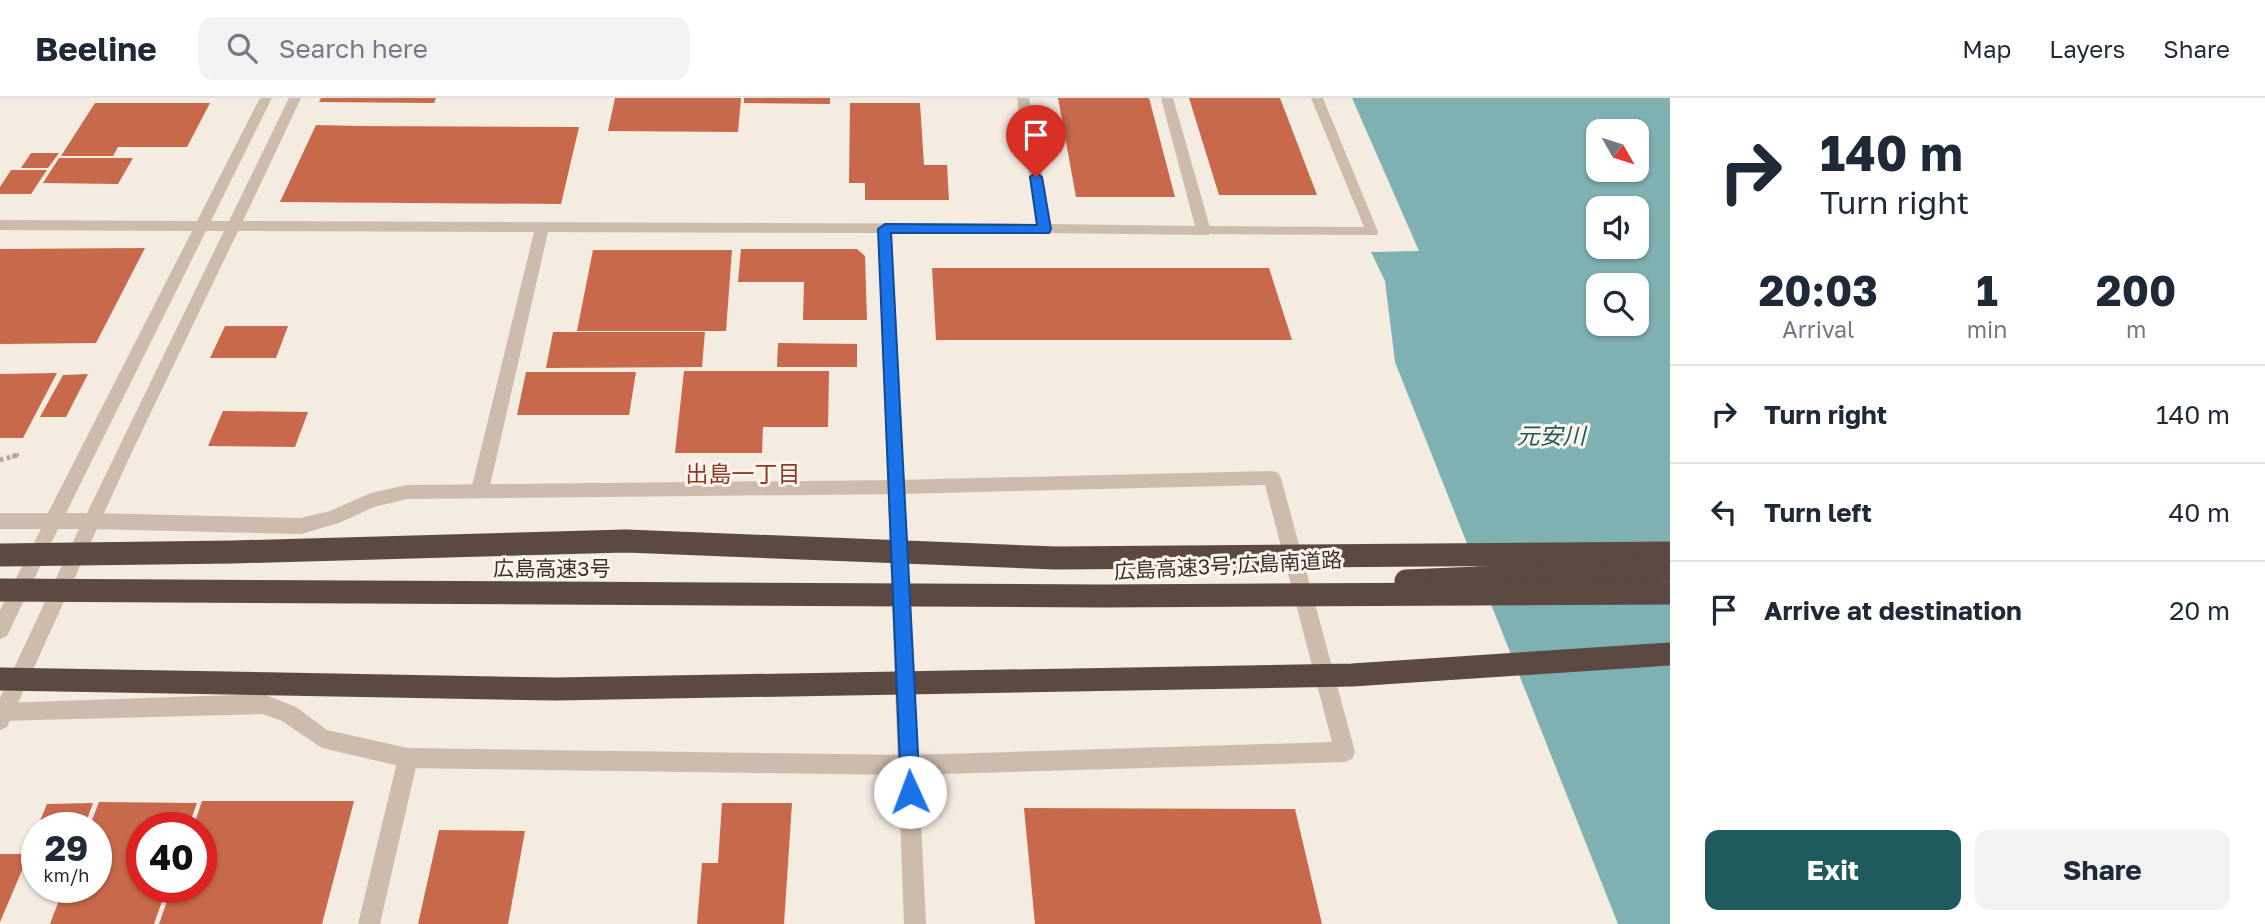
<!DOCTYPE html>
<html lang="en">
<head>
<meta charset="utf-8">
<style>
  body { margin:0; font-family:"Golos Text","Noto Sans JP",sans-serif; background:#f2f2f3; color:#1f2937; height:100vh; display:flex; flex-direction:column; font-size:26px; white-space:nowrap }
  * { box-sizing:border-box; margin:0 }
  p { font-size:23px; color:#747a83 }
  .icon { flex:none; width:38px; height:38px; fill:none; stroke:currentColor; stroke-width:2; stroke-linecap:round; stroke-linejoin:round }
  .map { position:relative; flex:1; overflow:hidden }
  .side { display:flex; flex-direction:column; background:#fff; width:595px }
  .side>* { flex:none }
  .top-card { background:#fff; color:#1f2937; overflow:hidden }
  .needle { width:46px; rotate:129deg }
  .tools { position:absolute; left:1586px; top:21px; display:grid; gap:14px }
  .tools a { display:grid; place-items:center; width:63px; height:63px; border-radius:14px; background:#fff; box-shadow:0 2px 5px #0004; font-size:35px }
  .speed { position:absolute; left:21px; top:714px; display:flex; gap:14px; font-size:35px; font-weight:700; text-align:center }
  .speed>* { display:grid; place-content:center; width:91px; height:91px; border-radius:50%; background:#fff; box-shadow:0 2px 5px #0004; line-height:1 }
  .speed small { font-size:18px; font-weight:400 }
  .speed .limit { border:10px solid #d22; background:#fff; color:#111 }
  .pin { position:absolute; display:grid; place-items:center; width:60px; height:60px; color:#fff; margin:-72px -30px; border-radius:50% 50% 50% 0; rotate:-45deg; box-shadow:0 0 7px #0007 }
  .pin .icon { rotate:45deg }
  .me { position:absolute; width:77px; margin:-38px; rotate:358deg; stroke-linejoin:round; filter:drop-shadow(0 0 5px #0008) }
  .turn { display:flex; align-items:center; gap:24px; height:147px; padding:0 35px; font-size:32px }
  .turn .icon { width:91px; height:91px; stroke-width:2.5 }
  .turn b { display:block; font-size:49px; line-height:60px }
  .eta { display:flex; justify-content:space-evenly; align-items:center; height:119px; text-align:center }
  .eta b { font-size:42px; font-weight:700; line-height:49px }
  .primary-button { display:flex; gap:14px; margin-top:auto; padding:14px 35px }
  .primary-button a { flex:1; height:80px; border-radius:14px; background:#1f5a5e; color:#fff; font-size:28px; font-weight:700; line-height:80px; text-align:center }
  .primary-button a+a { background:#f2f2f3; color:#1f2937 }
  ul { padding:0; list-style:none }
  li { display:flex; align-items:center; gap:21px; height:98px; padding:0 35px; border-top:2px solid #e0e1e3 }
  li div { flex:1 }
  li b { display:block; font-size:26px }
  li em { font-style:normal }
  header { display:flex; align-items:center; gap:42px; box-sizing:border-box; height:98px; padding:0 35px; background:#fff; border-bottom:2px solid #e0e1e3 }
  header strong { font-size:33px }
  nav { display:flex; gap:38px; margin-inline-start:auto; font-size:24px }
  .search { width:490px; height:63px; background:#f2f2f3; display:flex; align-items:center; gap:18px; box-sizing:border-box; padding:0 24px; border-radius:14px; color:#747a83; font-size:26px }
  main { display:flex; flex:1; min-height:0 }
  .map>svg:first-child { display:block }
  .water { fill:#7fb0b2; fill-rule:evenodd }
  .building { fill:#c8694b }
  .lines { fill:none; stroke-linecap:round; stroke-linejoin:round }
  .path-far1 { stroke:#b9a596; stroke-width:3.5; stroke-dasharray:2.5 2.5; stroke-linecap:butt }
  .path { stroke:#b9a596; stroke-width:5; stroke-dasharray:3.5 3.5; stroke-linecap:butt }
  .service { fill:#cdbbac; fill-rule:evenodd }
  .minor { fill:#cdbbac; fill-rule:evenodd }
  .tertiary { fill:#cdbbac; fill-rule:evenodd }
  .motorway-bridge { stroke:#5c4a42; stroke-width:23 }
  .route { fill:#1a73e8; stroke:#114b97; stroke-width:2 }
  .labels { text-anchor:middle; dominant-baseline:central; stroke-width:6; stroke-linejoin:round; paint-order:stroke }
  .street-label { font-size:21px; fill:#3b302b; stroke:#fbf5ee }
  .water-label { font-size:23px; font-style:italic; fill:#1f5a5e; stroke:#fbf5ee }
  .neighbourhood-label { font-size:23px; fill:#8c3b22; stroke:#fbf5ee }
</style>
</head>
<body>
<header>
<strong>Beeline</strong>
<div class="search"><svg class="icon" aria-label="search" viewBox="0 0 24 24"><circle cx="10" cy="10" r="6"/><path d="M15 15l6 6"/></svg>Search here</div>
<nav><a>Map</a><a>Layers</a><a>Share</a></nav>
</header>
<main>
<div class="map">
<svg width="1670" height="826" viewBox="0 0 1670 826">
  <rect width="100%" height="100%" fill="#f4ebe1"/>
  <!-- water -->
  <path class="water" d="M1352 0H1670V826H1618L1395 264 1385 183 1371 154 1419 153ZM1598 33H1636V72H1598ZM1598 110H1636V149H1598ZM1598 187H1636V226H1598Z"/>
  <!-- building -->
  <g class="building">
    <polygon points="321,0 436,0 434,5 319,4"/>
    <polygon points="615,0 741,0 738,34 608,33"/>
    <polygon points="744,0 830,0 830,6 744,5"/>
    <polygon points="1058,0 1149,0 1175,99 1076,99"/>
    <polygon points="1189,0 1280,0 1317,97 1219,97"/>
    <polygon points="95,5 210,5 187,49 118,49 113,58 61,58"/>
    <polygon points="850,5 920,5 924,67 947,67 949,102 865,102 865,85 849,85"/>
    <polygon points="316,27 361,28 579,29 561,106 280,104"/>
    <polygon points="31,55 59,55 48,70 21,70"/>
    <polygon points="59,60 133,60 118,86 43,85"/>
    <polygon points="11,72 47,72 31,96 0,96 0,89"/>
    <polygon points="145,150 96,245 0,246 0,151"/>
    <polygon points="741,151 857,151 865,158 867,222 803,222 804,184 738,184"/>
    <polygon points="593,152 732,152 726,233 577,233"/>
    <polygon points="932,170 1269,170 1292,242 936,242"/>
    <polygon points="225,228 288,228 276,260 210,260"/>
    <polygon points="553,234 705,234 702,269 546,270"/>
    <polygon points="778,245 857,246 857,269 777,269"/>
    <polygon points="684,273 829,273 828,329 763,329 762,355 675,355"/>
    <polygon points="526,274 636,274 629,317 517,317"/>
    <polygon points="57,275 23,340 0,340 0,276"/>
    <polygon points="88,276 66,319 40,319 63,277"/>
    <polygon points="223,313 308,314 295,349 208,348"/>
    <polygon points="202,703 354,703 322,826 159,826 172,789 201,789 201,730 193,730"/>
    <polygon points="99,704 197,705 188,730 142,730 142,789 167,789 154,826 50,826 64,789 96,789 96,730 89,730"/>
    <polygon points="93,705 84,730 37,730 47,706"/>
    <polygon points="722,705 792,705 784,826 697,826 702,765 718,765"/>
    <polygon points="1024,710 1295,711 1322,826 1035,826"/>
    <polygon points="439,732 525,733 508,826 418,826"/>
    <polygon points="0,756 29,756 0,824"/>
  </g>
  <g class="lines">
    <!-- path-far1 -->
    <polyline class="path-far1" points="12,359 20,356"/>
    <!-- path -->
    <polyline class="path" points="0,362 17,357"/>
    <!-- service -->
    <polygon class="service" points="1311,0 1323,0 1378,134 1377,137 1199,136 1198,133 1204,128 1364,129"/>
    <!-- minor -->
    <g class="minor">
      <polygon points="1161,0 1173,0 1211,133 1209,137 1040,135 1038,131 1045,126 1195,128"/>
      <polygon points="1272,373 1278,375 1281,380 1355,654 1352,661 1345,664 909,677 408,670 322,650 282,623 263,616 0,623 0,607 3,605 263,596 296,609 327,632 408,650 909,657 1332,644 1265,387 898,396 407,401 374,409 339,425 301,436 91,431 85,428 82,423 85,418 91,415 301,420 330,413 371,395 407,387 898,382"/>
    </g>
    <!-- tertiary -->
    <g class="tertiary">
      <path d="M260 0H272L211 123H229L289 0H301L243 123 1037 126 1017 0H1029L1052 131 1050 135 892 136 926 826H904L878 135 548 134 489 392 486 397 480 399 474 397 471 392 534 134 238 133 130 358 7 629 0 632V600L79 431H58L7 538 0 541V512L41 431H0V415H48L192 133 0 132V122L197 123ZM206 133H224L87 415H66Z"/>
      <polygon points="408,650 415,653 418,660 380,826 358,826 398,660 401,653"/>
    </g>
    <!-- motorway-bridge -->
    <g class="motorway-bridge">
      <polyline points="0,457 233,454 626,443 1056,460 1670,455"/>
      <polyline points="1406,483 1670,472"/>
      <polyline points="0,492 1103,498 1670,495"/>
      <polyline points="0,581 556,591 1352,577 1670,556"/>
    </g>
  </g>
  <!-- route -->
  <polygon class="route" points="1036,74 1042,79 1051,131 1049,135 891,135 920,694 917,700 910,703 904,700 901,694 878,131 885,126 1037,127 1030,79"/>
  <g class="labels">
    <!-- street labels -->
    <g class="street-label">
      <text transform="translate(1228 467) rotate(-3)">広島高速3号;広島南道路</text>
      <text x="552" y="470">広島高速3号</text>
    </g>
    <!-- water labels -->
    <g class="water-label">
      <text x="1551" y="337">元安川</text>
    </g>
    <!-- neighbourhood labels -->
    <g class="neighbourhood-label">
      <text x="743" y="375">出島一丁目</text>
    </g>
  </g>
</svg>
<div class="tools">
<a><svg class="needle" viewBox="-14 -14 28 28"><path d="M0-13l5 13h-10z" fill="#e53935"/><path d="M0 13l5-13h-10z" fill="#747a83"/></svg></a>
<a><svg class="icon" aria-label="sound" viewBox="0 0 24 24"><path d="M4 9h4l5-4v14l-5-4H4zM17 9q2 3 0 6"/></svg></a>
<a><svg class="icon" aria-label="search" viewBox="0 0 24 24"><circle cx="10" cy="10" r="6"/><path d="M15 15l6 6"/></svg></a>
</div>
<div class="speed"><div>29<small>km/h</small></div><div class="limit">40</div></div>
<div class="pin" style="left:1036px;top:79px;background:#d93025"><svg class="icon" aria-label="arrive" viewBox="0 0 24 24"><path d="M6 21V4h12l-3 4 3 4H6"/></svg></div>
<svg class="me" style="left:910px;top:694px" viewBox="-20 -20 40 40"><circle r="19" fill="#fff"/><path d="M0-13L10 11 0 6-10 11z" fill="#1a73e8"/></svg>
</div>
<section class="side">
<div class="top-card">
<div class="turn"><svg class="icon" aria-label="right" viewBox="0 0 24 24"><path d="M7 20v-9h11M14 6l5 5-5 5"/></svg><div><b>140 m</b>Turn right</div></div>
</div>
<div class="eta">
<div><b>20:03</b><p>Arrival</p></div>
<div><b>1</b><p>min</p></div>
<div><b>200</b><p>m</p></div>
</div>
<ul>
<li><svg class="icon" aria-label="right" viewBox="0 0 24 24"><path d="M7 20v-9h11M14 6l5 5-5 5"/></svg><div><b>Turn right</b></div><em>140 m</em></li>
<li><svg class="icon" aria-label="left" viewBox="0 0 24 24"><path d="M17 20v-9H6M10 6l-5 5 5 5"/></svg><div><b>Turn left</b></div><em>40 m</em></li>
<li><svg class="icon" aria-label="arrive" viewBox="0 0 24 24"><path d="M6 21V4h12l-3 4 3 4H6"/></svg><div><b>Arrive at destination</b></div><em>20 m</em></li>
</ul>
<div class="primary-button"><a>Exit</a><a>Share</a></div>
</section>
</main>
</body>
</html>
